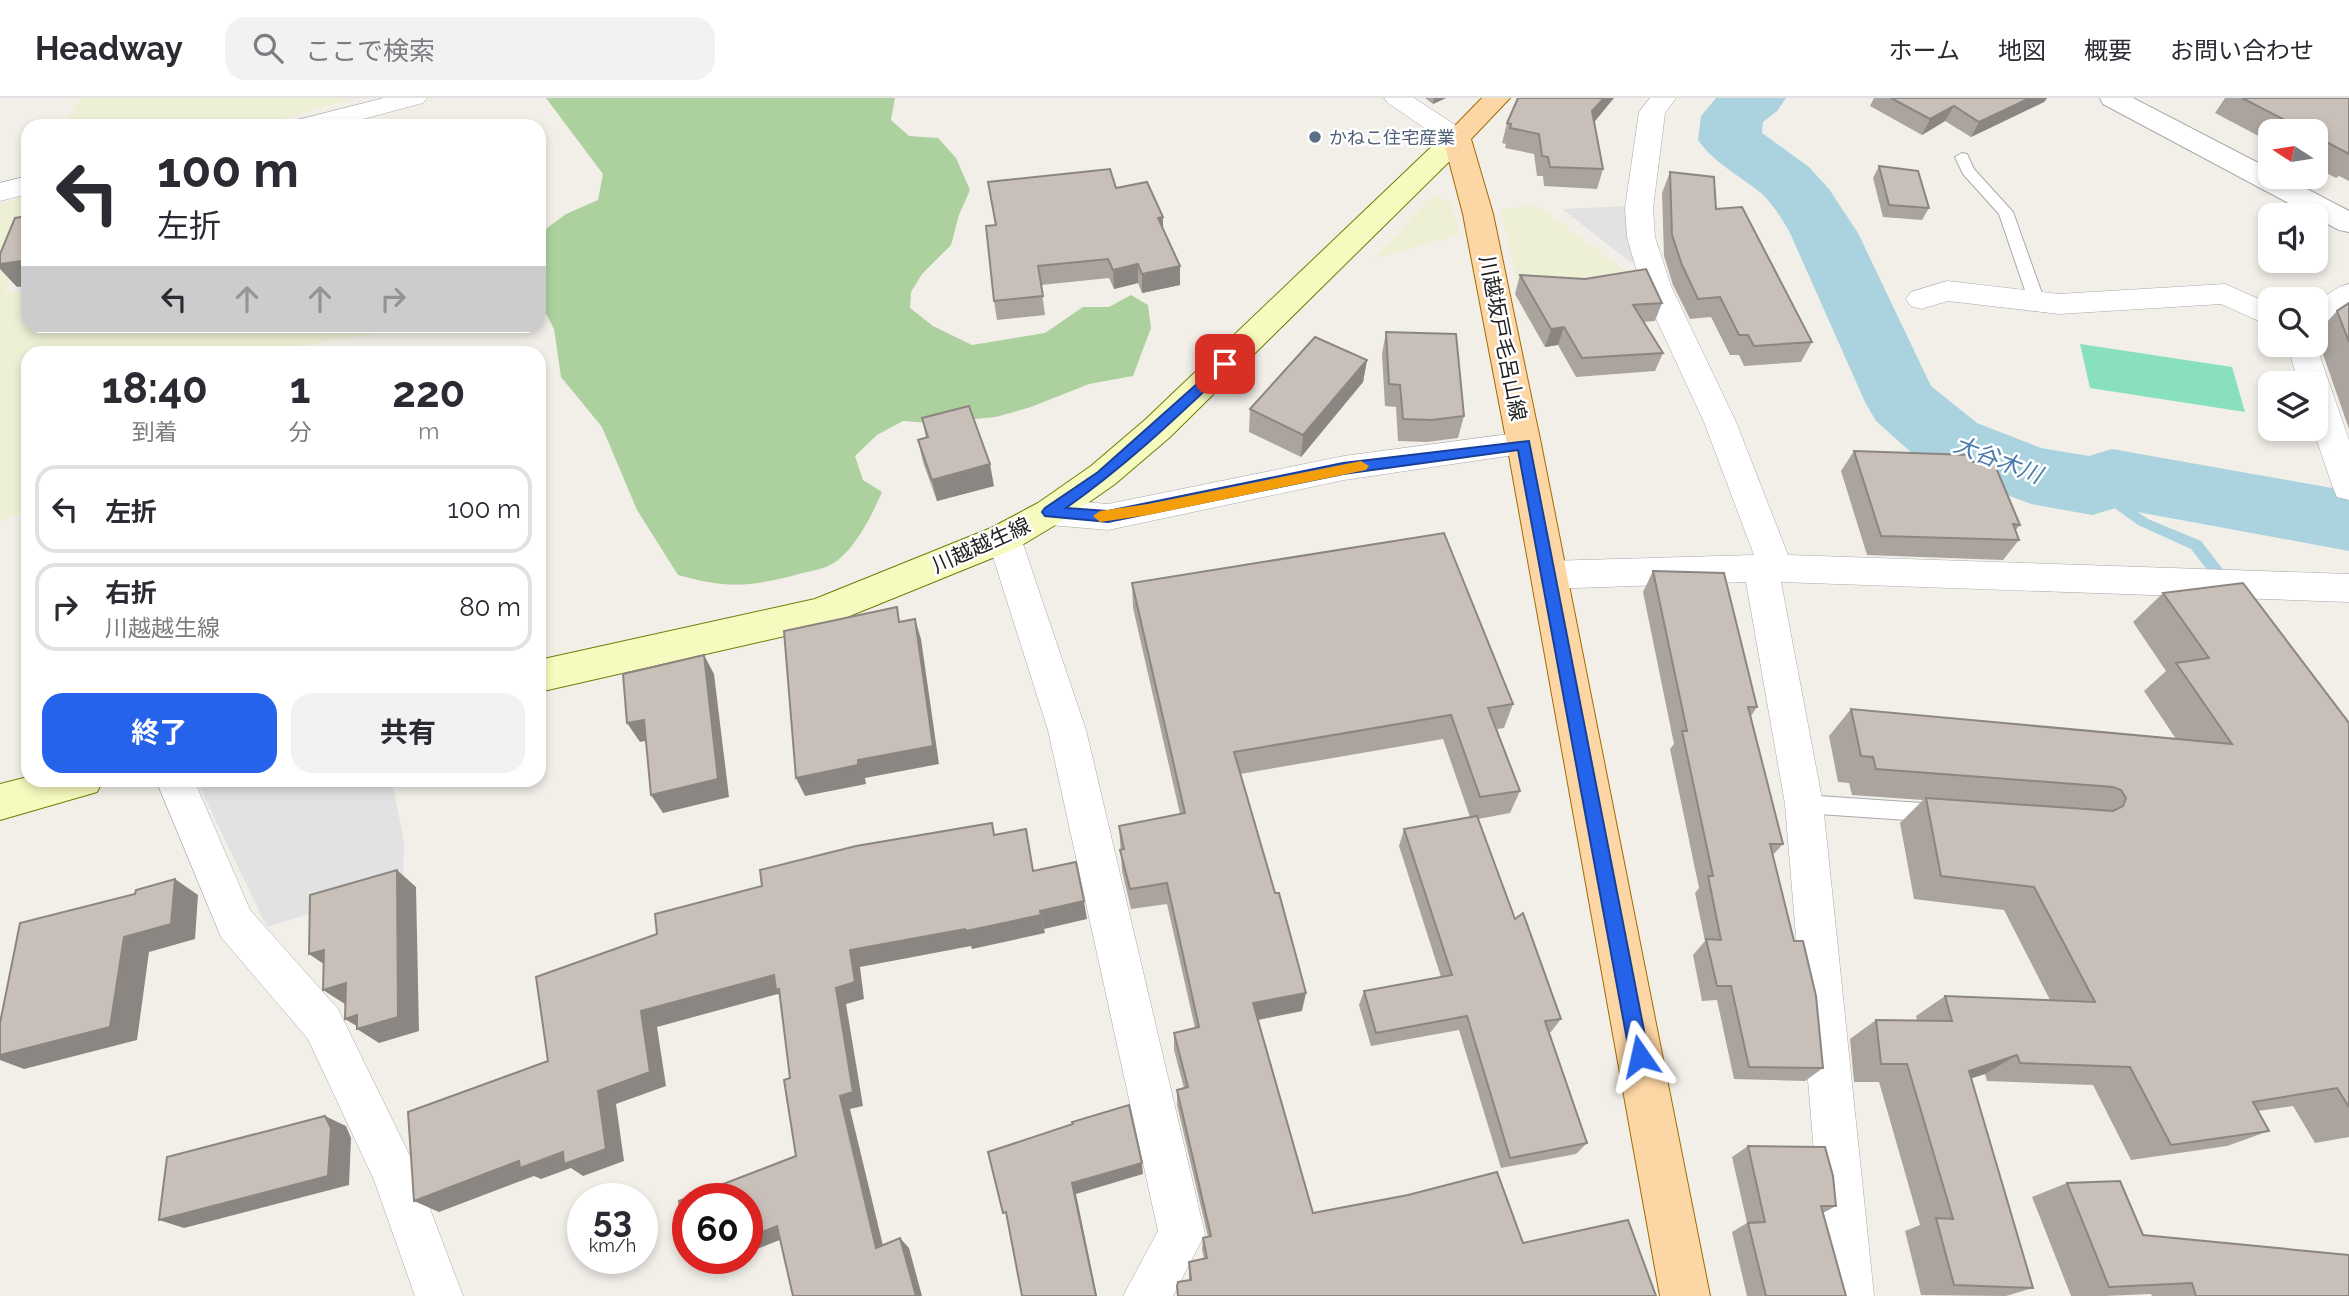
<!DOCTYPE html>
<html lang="ja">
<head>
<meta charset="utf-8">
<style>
  body { margin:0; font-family:Raleway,"Noto Sans JP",sans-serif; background:#f2f2f3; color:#2b2b33; height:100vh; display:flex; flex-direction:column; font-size:26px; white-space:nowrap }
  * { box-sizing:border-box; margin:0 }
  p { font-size:23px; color:#7c7c81 }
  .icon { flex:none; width:38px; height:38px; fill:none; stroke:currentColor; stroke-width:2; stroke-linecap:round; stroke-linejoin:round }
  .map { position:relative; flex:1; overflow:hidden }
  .sheet { position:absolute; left:21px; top:248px; width:525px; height:441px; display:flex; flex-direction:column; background:#fff; border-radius:21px; box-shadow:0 4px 10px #0003 }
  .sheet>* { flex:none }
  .top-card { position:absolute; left:21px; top:21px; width:525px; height:214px; border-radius:21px; box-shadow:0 4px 10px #0003; background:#fff; color:#2b2b33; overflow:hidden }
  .needle { width:46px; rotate:282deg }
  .tools { position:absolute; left:2258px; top:21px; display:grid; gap:14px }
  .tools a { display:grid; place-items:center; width:70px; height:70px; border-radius:14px; background:#fff; box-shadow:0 4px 10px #0003; font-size:35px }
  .speed { position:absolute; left:567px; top:1085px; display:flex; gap:14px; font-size:35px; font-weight:700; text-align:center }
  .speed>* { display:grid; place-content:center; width:91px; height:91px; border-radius:50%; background:#fff; box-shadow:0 4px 10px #0003; line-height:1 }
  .speed small { font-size:18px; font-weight:400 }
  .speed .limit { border:10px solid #d22; background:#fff; color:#111 }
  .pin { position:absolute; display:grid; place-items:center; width:60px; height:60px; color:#fff; margin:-30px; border-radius:14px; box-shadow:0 4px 10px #0006 }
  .me { position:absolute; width:77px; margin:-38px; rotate:349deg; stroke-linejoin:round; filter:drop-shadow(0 0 5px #0008) }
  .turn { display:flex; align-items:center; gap:24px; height:147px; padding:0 21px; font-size:32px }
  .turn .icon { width:91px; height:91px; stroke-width:2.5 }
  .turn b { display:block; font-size:49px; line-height:60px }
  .lanes { display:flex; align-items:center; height:66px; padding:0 21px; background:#0003; justify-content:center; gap:35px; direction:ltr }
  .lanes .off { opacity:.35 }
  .eta { display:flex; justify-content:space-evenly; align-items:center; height:119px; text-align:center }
  .eta b { font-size:42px; font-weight:700; line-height:49px }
  .primary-button { display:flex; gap:14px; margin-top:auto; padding:14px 21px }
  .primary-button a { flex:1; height:80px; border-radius:21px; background:#2563eb; color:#fff; font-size:28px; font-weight:700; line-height:80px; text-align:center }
  .primary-button a+a { background:#f2f2f3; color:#2b2b33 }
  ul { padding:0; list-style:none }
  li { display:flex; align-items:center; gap:21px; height:88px; margin:0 14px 10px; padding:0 7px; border:4px solid #e1e1e2; border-radius:21px }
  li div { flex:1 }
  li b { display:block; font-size:26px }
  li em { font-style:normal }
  header { display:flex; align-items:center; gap:42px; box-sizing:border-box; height:98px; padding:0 35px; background:#fff; border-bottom:2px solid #e1e1e2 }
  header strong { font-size:33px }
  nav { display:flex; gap:38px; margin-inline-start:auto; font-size:24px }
  .search { width:490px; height:63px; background:#f2f2f3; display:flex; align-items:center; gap:18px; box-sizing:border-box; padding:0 24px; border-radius:21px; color:#7c7c81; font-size:26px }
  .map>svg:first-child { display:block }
  .farmland { fill:#eef0d5 }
  .forest { fill:#add19e }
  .pitch { fill:#88e0be }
  .parking { fill:#e2e2e2 }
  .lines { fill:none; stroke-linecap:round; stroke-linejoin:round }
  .stream { fill:#aad3df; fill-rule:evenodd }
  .river { fill:#aad3df; fill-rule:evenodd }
  .service-casing { stroke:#a9a9a9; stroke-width:2 }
  .minor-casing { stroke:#a9a9a9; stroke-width:1 }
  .tertiary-casing { stroke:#a9a9a9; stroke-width:2 }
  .secondary-casing { stroke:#707d05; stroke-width:2 }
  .primary-casing { stroke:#a06b00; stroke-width:2 }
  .service { fill:#fff; fill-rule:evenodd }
  .minor { fill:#fff; fill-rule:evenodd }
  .tertiary { fill:#fff; fill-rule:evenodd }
  .secondary { fill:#f7fabf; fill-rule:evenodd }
  .primary { fill:#fcd6a4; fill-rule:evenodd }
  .wall { fill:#aba49e }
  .shaded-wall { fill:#8b8681 }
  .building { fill:#c7bfb8; stroke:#8b8681; stroke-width:2 }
  .route { fill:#2563eb; stroke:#184099; stroke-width:2 }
  .slow { fill:#f59e0b }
  .service-dot { fill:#5c6f8a; stroke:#fff; stroke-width:2.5 }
  .labels { text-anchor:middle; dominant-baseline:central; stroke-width:5; stroke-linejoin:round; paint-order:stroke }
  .far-service-label { font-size:18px; fill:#4e5e75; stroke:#fff; text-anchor:start }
  .street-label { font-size:21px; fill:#222; stroke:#fff }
  .water-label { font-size:23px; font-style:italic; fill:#4a7aab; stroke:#fff }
</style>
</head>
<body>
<header>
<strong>Headway</strong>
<div class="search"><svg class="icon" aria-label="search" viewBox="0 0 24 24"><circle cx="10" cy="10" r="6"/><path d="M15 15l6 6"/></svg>ここで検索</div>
<nav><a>ホーム</a><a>地図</a><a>概要</a><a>お問い合わせ</a></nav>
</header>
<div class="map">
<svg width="2349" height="1198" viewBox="0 0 2349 1198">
  <rect width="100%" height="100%" fill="#f2efe9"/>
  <!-- farmland -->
  <g class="farmland">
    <polygon points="81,0 356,0 256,28 63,28"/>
    <polygon points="28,98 28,128 4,195 28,192 28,228 421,228 257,255 28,256 28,414 0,423 0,105"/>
    <polygon points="1438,99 1451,105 1460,137 1373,161 1431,100"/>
    <polygon points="1536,106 1644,187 1581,215 1526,224 1501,112"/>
  </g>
  <!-- forest -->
  <path class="forest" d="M546 0H895L891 22 909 38 938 40 956 60 970 92 959 117 951 147 922 176 911 194 910 210 933 228 972 247 1045 235 1083 209H1109L1131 197 1148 207 1151 230 1133 278 1089 286 1031 309 996 319 931 325 903 323 877 337 855 358 863 382 882 394C872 417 853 456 830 467 821 472 809 473 799 476 750 489 727 491 678 477L637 412 602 329 561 279 554 231 539 202V136L566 116 598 102 603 76Z"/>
  <!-- pitch -->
  <polygon class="pitch" points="2080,246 2232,269 2245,314 2090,290"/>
  <!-- parking -->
  <g class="parking">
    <polygon points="1629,108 1639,166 1629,163 1562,111"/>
    <polygon points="236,682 392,683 404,744 403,787 267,829 200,690"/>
  </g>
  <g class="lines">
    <!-- stream -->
    <polygon class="stream" points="2092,383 2148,421 2201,443 2232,483 2234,487 2232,491 2222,491 2191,451 2138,427 2088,391 2086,388 2088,385"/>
    <!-- river -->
    <path class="river" d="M1716 0H1786L1777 13 1763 24 1762 35 1809 69 1829 91 1858 135 1931 288 1977 325 2041 350 2089 358 2112 351 2349 393V453L2116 410 2092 417 2031 406 1923 365 1876 323 1865 304 1790 135C1782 121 1773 106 1761 95 1740 78 1714 65 1698 42L1701 18Z"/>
    <!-- service casing -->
    <g class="service-casing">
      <g id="service">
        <polygon points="1962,55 1967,56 1974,71 2013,114 2045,204 2042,208 2032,208 2029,204 1999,116 1963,76 1955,59"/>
        <polygon points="1804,697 1936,706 1943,709 1946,715 1943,721 1936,724 1804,715 1797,712 1794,706 1797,700"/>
      </g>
    </g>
    <!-- minor casing -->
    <g class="minor-casing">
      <g id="minor">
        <polygon points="384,0 427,0 423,5 337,28 293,28 297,22"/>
        <polygon points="1384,0 1414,0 1466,34 1470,40 1466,46 1457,48 1448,46 1388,5"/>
        <polygon points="1650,0 1676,0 1665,15 1653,110 1655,139 1671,188 1736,324 1788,457 2349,476 2349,504 1781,484 1823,706 1874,1198 1826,1198 1785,706 1746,484 1548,491 1536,487 1531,477 1536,467 1548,463 1754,457 1704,324 1641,188 1627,139 1625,110 1639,14"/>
        <polygon points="28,78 28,96 0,103 0,85"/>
        <polygon points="1947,183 2059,196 2225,186 2270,206 2270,228 2221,206 2059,216 1948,203 1921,211 1911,208 1906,201 1911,194"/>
        <polygon points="2349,186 2349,210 2326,226 2315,229 2315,205 2339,189"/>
        <polygon points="2315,244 2349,342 2349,402 2337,399 2333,390 2313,331 2315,285 2299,285 2287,247 2315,247"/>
        <polygon points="1524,334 1535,338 1540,346 1535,354 1344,382 1108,432 1050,427 1038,423 1033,414 1038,405 1050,401 1108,406 1344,358"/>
        <polygon points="1004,427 1016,431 1021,440 1086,632 1205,1136 1173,1198 1123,1198 1158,1133 1048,632 987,440 992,431"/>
        <polygon points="156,682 194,682 250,812 338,911 410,1058 463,1198 415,1198 374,1082 308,941 221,839"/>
      </g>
    </g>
    <!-- tertiary casing -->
    <g class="tertiary-casing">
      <polygon id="tertiary" points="2100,0 2133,0 2270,71 2270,79 2284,79 2349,113 2349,134 2339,132 2103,6"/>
    </g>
    <!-- secondary casing -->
    <g class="secondary-casing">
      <g id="secondary">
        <polygon points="1457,32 1467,34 1471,40 1467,46 1170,339 1115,386 1062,423 1017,450 820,530 539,594 539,562 815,501 991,430 1038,405 1091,368 1146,321 1447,34"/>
        <polygon points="28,679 28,682 103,682 97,694 0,722 0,686"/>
      </g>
    </g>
    <!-- primary casing -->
    <g class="primary-casing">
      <polygon id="primary" points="1482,0 1510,0 1471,41 1493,116 1541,346 1710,1198 1660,1198 1507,346 1463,116 1443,40"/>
    </g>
    <!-- service -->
    <use href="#service" class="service"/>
    <!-- minor -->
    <use href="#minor" class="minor"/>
    <!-- tertiary -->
    <use href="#tertiary" class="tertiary"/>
    <!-- secondary -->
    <use href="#secondary" class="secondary"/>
    <!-- primary -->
    <use href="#primary" class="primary"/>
  </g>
  <!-- wall -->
  <g class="wall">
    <polygon points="1425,0 1446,0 1433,6"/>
    <polygon points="1874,0 2047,0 2044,4 1971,39 1945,23 1922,37 1870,8"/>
    <polygon points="2225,0 2349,0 2349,83 2339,78 2336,80 2315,69 2315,33 2270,33 2270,44 2215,15"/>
    <polygon points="1594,24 1603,71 1597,91 1544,88 1543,78 1537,78 1534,56 1505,50 1506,46 1502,45 1507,25"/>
    <polygon points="1879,68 1929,110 1922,122 1883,119 1873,80"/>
    <polygon points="1670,74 1716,111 1812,244 1801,264 1744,268 1739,257 1730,257 1711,219 1690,221 1673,187 1664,158 1662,95"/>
    <polygon points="988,84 1116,90 1163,119 1163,133 1180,168 1180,187 1142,195 1138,185 1114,191 1109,180 1041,187 1045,217 997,222 994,203 995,127"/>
    <polygon points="1520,177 1662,205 1655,223 1644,224 1663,255 1655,273 1576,279 1558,247 1545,249 1515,196"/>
    <polygon points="2349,205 2349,331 2316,236 2337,213"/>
    <polygon points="1386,234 1464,318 1458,340 1427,344 1398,343 1396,309 1385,308 1382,256"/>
    <polygon points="1367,262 1363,284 1301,359 1249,334 1250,311"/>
    <polygon points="922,320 994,388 937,403 923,364 918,342 926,340"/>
    <polygon points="1854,353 1973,364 2020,427 2015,433 2019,442 2003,462 1867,457 1841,373"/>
    <polygon points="1653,473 1757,609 1751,618 1783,746 1773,757 1823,970 1805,983 1734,981 1717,902 1702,903 1693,857 1705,843 1695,795 1699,790 1670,651 1674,646 1643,494"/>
    <polygon points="1132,485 1513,606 1504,630 1497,631 1520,693 1510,715 1478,721 1515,821 1561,921 1551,934 1549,934 1587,1045 1576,1056 1501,1070 1459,932 1371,948 1359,907 1364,893 1441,879 1399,748 1404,731 1470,719 1443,641 1240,676 1302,913 1258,922 1313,1115 1523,1145 1656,1198 1177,1198 1177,1188 1189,1183 1189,1164 1204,1161 1202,1151 1203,1140 1208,1139 1177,1007 1177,992 1184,990 1174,952 1174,935 1195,930 1167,806 1131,811 1122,773 1119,728 1180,716 1133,510"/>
    <polygon points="2163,495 2349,625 2349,1039 2315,1045 2293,1008 2258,1013 2269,1033 2227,1048 2131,1062 2093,987 1987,983 1985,976 1971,980 2033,1190 2006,1198 1921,1197 1905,1133 1920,1127 1879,984 1854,984 1850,941 1876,922 1917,922 1916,918 1945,898 2050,902 2004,812 1914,801 1900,725 1923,702 1852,697 1849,685 1838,684 1829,638 1851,611 2176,641 2144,593 2166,573 2133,524"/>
    <polygon points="1748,1048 1836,1108 1823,1115 1846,1198 1747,1198 1732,1134 1747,1125 1732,1059"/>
    <polygon points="2067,1085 2143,1137 2349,1198 2152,1198 2151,1196 2104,1198 2071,1198 2032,1099"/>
  </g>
  <!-- shaded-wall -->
  <g class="shaded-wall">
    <polygon points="1434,0 1446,0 1433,6"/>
    <polygon points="1604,0 1614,0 1587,33 1592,13"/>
    <polygon points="2030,0 2047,0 2044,4 1971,39 1979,24"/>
    <polygon points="1954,8 1945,23 1922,37 1930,21"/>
    <polygon points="1163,119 1163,138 1158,120"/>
    <polygon points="28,162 28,188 17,189 0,171 0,166"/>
    <polygon points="1138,166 1138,185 1114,191 1113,172"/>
    <polygon points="1180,168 1180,187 1142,195 1142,176"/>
    <polygon points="1564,229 1558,247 1545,249 1551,231"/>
    <polygon points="1367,262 1363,284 1301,359 1303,337"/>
    <polygon points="990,366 994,388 937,403 932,382"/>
    <polygon points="915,521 921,541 939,666 865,680 866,686 805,698 796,680 858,662"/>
    <polygon points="704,557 714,576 729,699 663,715 651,697"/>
    <polygon points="644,622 656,641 640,644 627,625"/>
    <polygon points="397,772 416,789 419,933 379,945 357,931 360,930 345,921"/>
    <polygon points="175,781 198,797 195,841 149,854 137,942 24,971 0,962 0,957 124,839"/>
    <polygon points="1084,803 1087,821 1044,831 1040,813"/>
    <polygon points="1041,817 1045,835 972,851 971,848 860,869 864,901 846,906 863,1008 850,1011 886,1160 876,1150 840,998 836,890 850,852"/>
    <polygon points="324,852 331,871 309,856"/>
    <polygon points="774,877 787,908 778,896 657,929 666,988 616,1006 624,1063 583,1078 571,1070 541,1081 534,1078 439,1114 414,1103 598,993 641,913"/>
    <polygon points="346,885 345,906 323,892"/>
    <polygon points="1306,895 1302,913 1251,923 1253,905"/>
    <polygon points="2017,957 1985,976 1938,991 1969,973"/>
    <polygon points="325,1018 346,1028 351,1040 349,1087 184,1130 159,1122"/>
    <polygon points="1142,1065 1143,1076 1076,1096 1097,1198 1096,1198 1072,1085"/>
    <polygon points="777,1128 790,1138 747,1155 747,1140"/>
    <polygon points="900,1140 909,1150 922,1198 916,1198"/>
    <polygon points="695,1160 734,1160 705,1171 689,1162"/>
  </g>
  <!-- building -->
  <g class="building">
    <polygon points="1518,0 1604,0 1592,13 1603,71 1550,69 1548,59 1542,58 1539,36 1510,30 1511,26 1507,25"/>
    <polygon points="1891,0 2030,0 1979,24 1954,8 1930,21"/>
    <polygon points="2242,0 2349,0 2349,56 2315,38 2315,33 2306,33"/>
    <polygon points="1879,68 1918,73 1929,110 1889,107"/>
    <polygon points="1110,71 1116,90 1147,84 1163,119 1158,120 1180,168 1142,176 1138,166 1113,172 1108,161 1038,168 1043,198 994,203 986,128 996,127 988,84"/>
    <polygon points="1670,74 1714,79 1716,111 1742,109 1812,244 1754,248 1748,237 1739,237 1720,199 1698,201 1682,167 1672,137"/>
    <polygon points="28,118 28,162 0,166 0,156 15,120"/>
    <polygon points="1646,171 1662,205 1633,207 1663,255 1582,260 1564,229 1551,231 1520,177 1585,181"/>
    <polygon points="2349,205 2349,244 2337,213"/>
    <polygon points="1386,234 1456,236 1464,318 1432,322 1403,321 1400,287 1389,286"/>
    <polygon points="1315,239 1367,262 1303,337 1250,311"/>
    <polygon points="969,308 990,366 932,382 918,342 928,339 922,320"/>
    <polygon points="1854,353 1970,357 1973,364 1994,365 2020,427 2013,426 2019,442 1881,438"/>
    <polygon points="1444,435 1513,606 1488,610 1520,693 1480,699 1451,617 1234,654 1275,795 1279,795 1306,895 1253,905 1313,1115 1408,1097 1497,1074 1523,1145 1628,1122 1656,1198 1178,1198 1177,1188 1178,1184 1191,1182 1189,1164 1207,1160 1203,1140 1211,1138 1177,992 1188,989 1174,935 1199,929 1167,785 1130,791 1120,752 1124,751 1119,728 1185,715 1132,485"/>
    <polygon points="1653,473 1724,475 1757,609 1748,609 1783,746 1770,746 1794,843 1803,843 1816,898 1823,970 1749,969 1731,888 1717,888 1706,841 1721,842 1708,778 1713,778 1682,633 1687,633"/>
    <polygon points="2243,485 2349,625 2349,1009 2337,990 2253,1004 2269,1033 2171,1047 2130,969 2020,965 2017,957 1969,973 2033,1190 1954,1187 1936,1120 1953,1121 1907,966 1881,966 1876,922 1952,923 1945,898 2095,904 2034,789 1941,778 1926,700 2113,713 2123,708 2126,700 2121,692 2113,689 1876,671 1873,659 1861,658 1851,611 2232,646 2176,565 2209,560 2163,495"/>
    <polygon points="897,509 899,524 915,521 933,648 858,662 858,667 796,680 784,533"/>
    <polygon points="704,557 718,681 651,697 644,622 627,625 623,576"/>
    <polygon points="1477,718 1515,821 1523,815 1561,921 1545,923 1587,1045 1510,1060 1467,918 1376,935 1364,893 1452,877 1404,731"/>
    <polygon points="992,725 994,737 1026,731 1033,773 1076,764 1084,803 1040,813 1041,817 966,833 965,831 850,852 855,884 836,890 853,994 840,998 876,1150 900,1140 916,1198 793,1198 777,1128 747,1140 747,1101 688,1101 688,1153 679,1103 796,1058 784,982 790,980 779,891 776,892 774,877 641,913 650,974 598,993 606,1051 564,1066 563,1054 520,1070 519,1063 414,1103 408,1014 548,963 536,879 657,836 655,816 762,788 760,772 856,748"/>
    <polygon points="397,772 398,919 357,931 357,917 345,921 346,885 323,892 324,852 309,856 310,797"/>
    <polygon points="175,781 171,826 124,839 110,929 0,957 0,925 20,825 135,796 136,792"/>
    <polygon points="1129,1007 1142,1065 1072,1085 1096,1198 1022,1198 1006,1114 1003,1115 988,1054 1073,1026 1072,1024"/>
    <polygon points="325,1018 331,1030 328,1078 159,1122 167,1059"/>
    <polygon points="1748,1048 1825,1049 1833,1078 1836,1108 1821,1108 1846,1198 1766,1198 1748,1125 1765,1124"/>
    <polygon points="2120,1083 2143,1137 2349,1157 2349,1198 2196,1198 2192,1185 2109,1189 2067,1085"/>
  </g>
  <!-- route -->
  <path class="route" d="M1225 261 1232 266 1230 269C1177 319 1126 368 1066 410L1108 413 1343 365 1529 343 1649 958 1646 964 1640 967 1633 964 1630 958 1518 352 1343 376 1108 424 1045 418 1042 414 1045 410 1098 374Z"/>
  <!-- slow -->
  <polygon class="slow" points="1361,363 1369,368 1366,372 1148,417 1100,424 1093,418 1100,413 1148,406"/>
  <!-- markers -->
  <circle class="service-dot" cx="1315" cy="39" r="7"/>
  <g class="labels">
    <!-- far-service labels -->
    <g class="far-service-label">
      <text x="1329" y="39">かねこ住宅産業</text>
    </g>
    <!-- street labels -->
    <g class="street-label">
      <text transform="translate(1503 240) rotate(79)">川越坂戸毛呂山線</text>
      <text transform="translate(981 447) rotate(-24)">川越越生線</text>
    </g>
    <!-- water labels -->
    <g class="water-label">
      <text transform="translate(1998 361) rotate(21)">大谷木川</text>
    </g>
  </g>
</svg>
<div class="tools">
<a><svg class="needle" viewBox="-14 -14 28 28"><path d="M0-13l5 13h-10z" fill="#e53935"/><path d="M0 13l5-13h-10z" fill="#7c7c81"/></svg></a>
<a><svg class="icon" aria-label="sound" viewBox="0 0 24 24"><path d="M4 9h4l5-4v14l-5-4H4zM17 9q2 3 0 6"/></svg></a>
<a><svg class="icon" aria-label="search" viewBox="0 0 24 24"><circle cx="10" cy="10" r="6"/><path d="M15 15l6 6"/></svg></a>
<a><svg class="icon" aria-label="layers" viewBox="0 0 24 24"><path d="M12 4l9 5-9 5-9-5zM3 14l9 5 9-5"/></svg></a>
</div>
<div class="speed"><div>53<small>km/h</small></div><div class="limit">60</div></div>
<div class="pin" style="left:1225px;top:266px;background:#d93025"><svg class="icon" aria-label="arrive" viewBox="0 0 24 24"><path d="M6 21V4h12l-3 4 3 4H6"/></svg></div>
<svg class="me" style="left:1640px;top:958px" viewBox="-20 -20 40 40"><path d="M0-17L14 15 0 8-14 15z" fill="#2563eb" stroke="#fff" stroke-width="4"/></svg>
<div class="top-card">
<div class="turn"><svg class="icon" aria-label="left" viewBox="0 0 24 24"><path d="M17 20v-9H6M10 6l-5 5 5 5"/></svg><div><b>100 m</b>左折</div></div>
<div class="lanes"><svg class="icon" aria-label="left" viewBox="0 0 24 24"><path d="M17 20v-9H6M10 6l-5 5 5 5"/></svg><svg class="icon off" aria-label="ahead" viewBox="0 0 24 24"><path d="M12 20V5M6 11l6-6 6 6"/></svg><svg class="icon off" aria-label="ahead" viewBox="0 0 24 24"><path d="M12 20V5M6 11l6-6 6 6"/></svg><svg class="icon off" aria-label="right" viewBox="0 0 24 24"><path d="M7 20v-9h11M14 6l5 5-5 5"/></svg></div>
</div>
<section class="sheet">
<div class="eta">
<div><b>18:40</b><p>到着</p></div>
<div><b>1</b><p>分</p></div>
<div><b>220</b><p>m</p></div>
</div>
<ul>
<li><svg class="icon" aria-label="left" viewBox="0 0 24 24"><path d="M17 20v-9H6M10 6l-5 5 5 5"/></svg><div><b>左折</b></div><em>100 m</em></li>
<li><svg class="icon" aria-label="right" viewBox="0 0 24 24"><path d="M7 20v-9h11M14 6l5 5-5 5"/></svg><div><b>右折</b><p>川越越生線</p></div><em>80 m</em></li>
</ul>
<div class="primary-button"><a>終了</a><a>共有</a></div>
</section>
</div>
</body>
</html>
